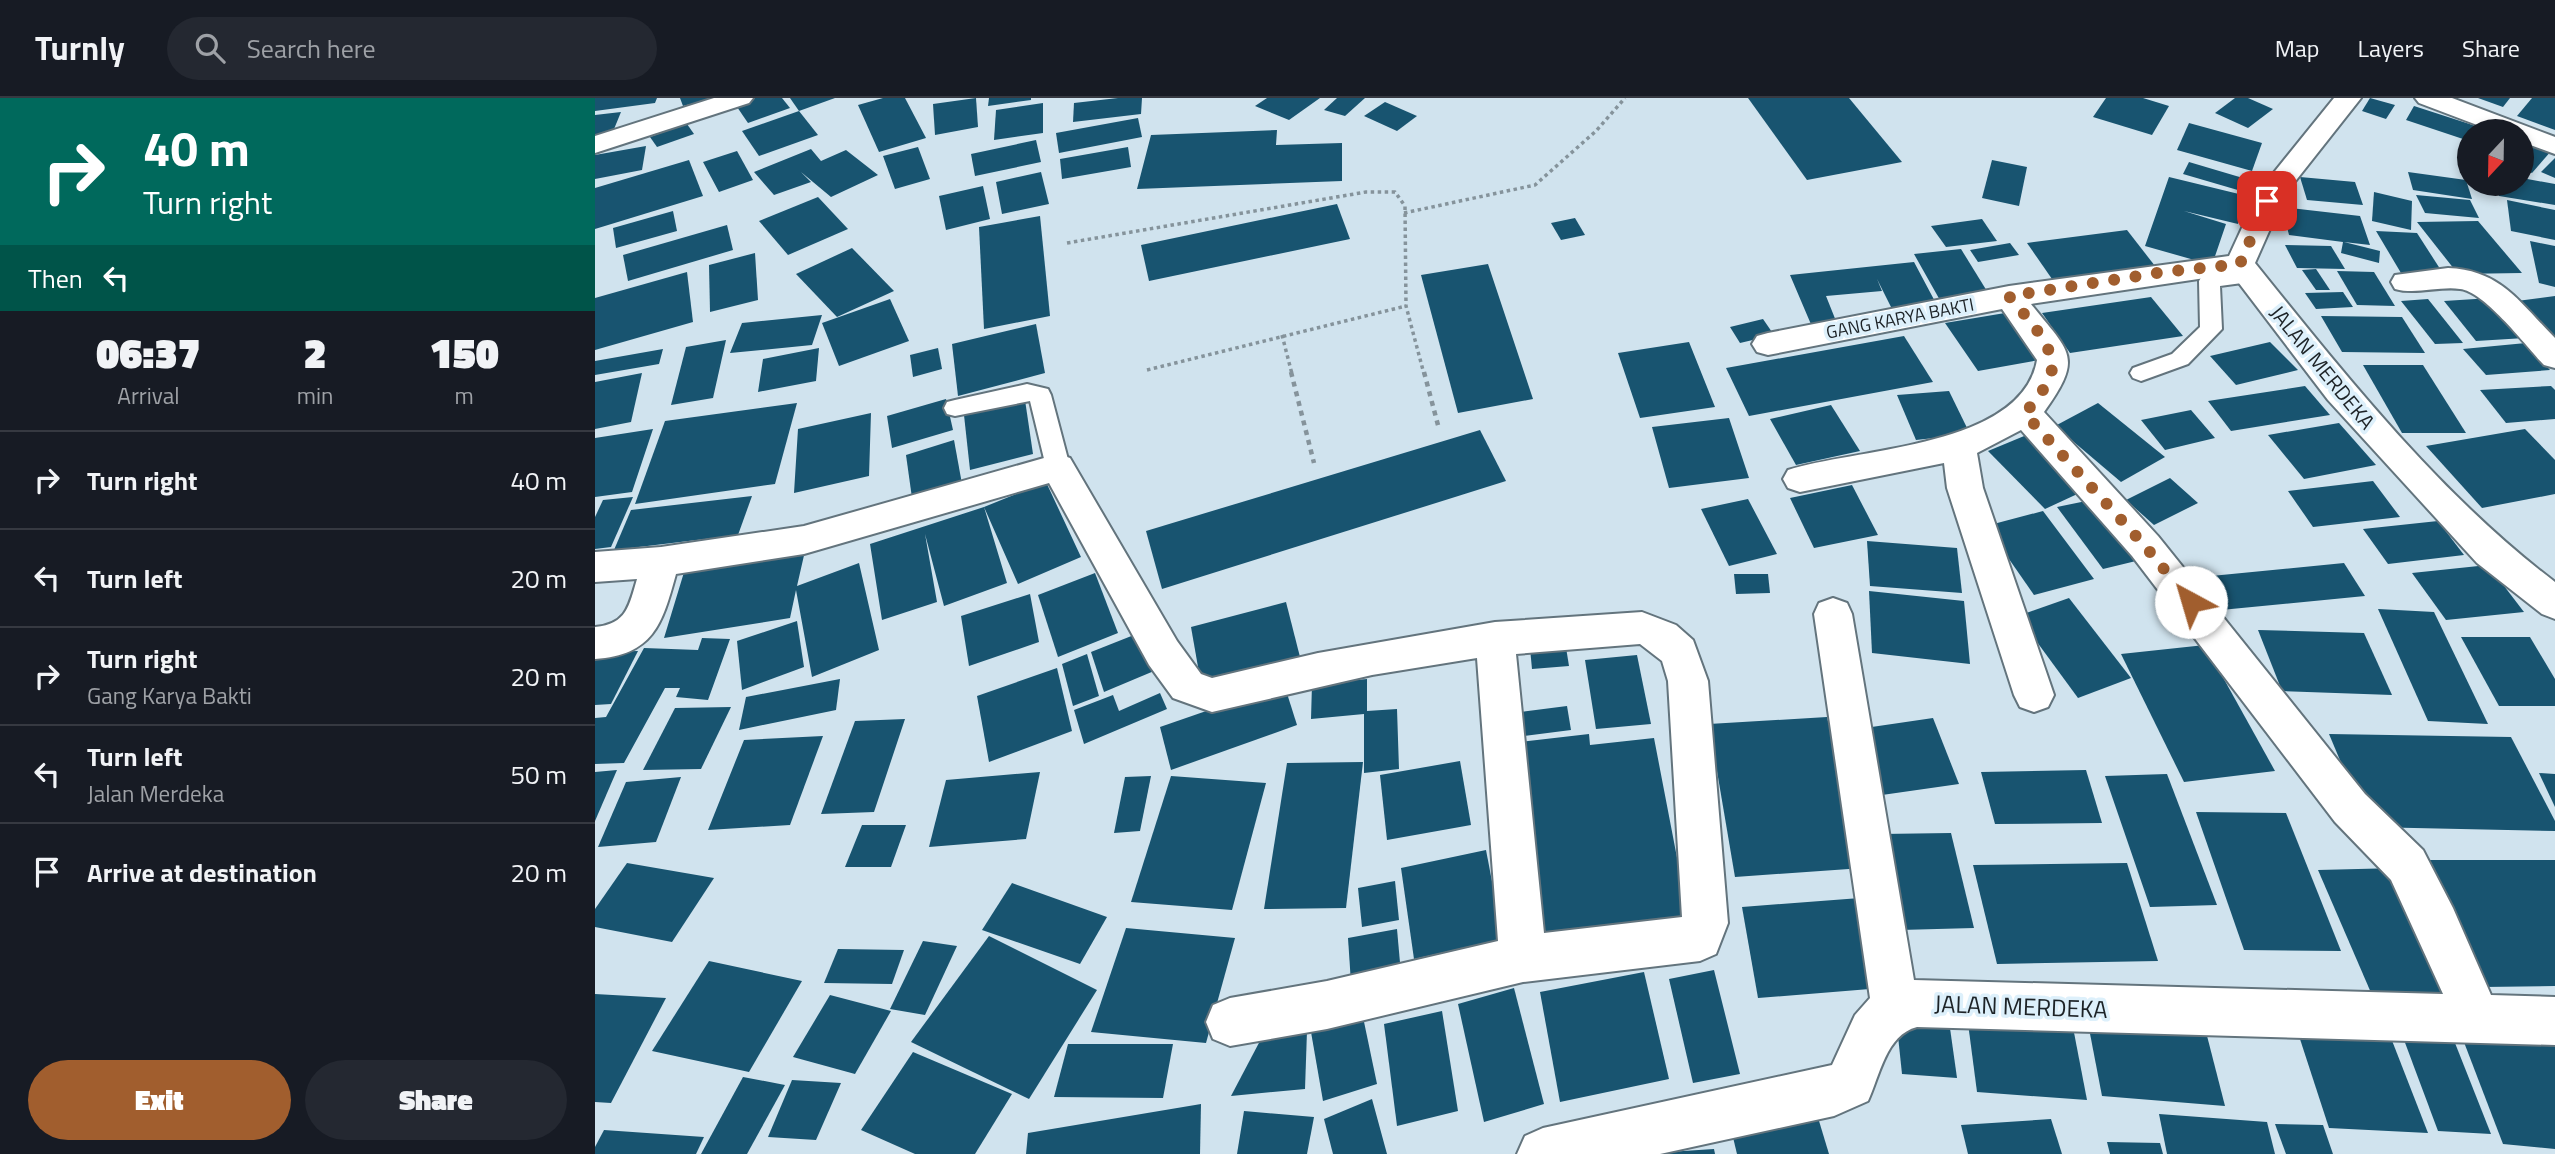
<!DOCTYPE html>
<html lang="en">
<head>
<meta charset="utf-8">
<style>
  body { margin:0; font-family:"Titillium Web",sans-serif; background:#242831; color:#f1f3f6; height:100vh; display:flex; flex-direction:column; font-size:26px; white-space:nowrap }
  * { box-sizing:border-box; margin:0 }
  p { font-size:23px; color:#9ea1a6 }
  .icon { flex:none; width:38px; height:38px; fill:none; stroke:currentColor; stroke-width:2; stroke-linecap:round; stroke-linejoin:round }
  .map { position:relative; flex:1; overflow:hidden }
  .panel { display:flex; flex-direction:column; background:#171b24; width:595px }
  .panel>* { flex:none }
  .top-card { background:#00695c; color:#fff; overflow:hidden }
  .needle { width:46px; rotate:202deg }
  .fabs { position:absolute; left:1862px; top:21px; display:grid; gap:14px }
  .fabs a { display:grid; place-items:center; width:77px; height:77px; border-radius:50%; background:#171b24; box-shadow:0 4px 10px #0003; font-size:35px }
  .pin { position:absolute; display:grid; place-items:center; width:60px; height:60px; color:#fff; margin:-30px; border-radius:14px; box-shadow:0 4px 10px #0006 }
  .me { position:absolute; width:77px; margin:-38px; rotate:321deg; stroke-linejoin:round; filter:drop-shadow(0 0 5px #0008) }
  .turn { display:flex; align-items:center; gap:24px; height:147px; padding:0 28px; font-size:32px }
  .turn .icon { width:91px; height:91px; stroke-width:2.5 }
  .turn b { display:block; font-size:49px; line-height:60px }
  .then { display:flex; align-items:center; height:66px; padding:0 28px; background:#0003; gap:14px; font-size:26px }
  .eta { display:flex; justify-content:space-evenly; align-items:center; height:119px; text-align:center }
  .eta b { font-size:42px; font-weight:800; line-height:49px }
  .button { display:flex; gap:14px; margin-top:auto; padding:14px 28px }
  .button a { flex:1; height:80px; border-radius:42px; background:#a15e2e; color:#fff; font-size:28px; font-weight:800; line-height:80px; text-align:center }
  .button a+a { background:#242831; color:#f1f3f6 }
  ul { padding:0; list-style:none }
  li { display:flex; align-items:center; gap:21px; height:98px; padding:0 28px; border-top:2px solid #363941 }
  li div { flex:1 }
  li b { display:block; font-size:26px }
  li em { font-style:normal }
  header { display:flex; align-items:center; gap:42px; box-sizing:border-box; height:98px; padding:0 35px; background:#171b24; border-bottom:2px solid #363941 }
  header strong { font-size:33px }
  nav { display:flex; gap:38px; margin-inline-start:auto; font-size:24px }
  .search { width:490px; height:63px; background:#242831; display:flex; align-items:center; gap:18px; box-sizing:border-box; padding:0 24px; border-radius:38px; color:#9ea1a6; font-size:26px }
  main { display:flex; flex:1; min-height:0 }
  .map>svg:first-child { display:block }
  .building { fill:#185470 }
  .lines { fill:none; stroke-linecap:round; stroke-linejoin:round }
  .lane-casing { stroke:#63747d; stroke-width:4 }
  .street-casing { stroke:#63747d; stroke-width:4 }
  .path-far1 { stroke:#85939b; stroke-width:3.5; stroke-dasharray:3.5 3.5; stroke-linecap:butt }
  .path { stroke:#85939b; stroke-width:4.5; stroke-dasharray:5 5; stroke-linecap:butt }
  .lane { fill:#fff; fill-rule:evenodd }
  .street { fill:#fff; fill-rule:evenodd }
  .route { stroke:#a15e2e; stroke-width:12; stroke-dasharray:0 21.6 }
  .labels { text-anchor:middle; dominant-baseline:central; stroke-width:7; stroke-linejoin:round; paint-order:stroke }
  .far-street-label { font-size:18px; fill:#1d2327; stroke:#ddf0fb }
  .street-label { font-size:21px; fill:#1d2327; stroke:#ddf0fb }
  .near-street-label { font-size:24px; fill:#1d2327; stroke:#ddf0fb }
</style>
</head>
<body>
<header>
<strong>Turnly</strong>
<div class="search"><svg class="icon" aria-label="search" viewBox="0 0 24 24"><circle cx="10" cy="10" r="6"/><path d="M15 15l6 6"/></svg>Search here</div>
<nav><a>Map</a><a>Layers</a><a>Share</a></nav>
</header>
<main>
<section class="panel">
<div class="top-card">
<div class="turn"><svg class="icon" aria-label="right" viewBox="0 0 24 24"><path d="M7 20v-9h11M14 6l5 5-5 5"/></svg><div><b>40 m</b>Turn right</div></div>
<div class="then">Then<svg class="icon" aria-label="left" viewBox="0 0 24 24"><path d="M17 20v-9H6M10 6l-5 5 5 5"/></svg></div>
</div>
<div class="eta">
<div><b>06:37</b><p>Arrival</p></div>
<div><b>2</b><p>min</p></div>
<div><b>150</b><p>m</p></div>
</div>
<ul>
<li><svg class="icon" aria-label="right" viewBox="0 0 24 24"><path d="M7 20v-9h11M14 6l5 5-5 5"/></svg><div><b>Turn right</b></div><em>40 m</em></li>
<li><svg class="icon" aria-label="left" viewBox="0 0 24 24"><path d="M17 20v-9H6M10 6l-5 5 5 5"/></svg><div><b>Turn left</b></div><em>20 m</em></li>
<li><svg class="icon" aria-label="right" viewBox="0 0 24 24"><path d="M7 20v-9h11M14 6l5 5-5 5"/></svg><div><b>Turn right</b><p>Gang Karya Bakti</p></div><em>20 m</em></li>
<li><svg class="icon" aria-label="left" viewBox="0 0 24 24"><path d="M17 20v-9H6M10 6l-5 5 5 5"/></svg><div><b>Turn left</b><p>Jalan Merdeka</p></div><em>50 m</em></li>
<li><svg class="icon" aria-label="arrive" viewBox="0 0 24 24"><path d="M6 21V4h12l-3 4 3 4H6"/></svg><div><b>Arrive at destination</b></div><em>20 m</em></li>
</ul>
<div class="button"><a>Exit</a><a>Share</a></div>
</section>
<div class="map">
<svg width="1960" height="1056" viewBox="0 0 1960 1056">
  <rect width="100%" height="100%" fill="#d0e3ee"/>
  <!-- building -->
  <g class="building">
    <polygon points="0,0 62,0 60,5 0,13"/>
    <polygon points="85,0 115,0 115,1 88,8"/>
    <polygon points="157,0 187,0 195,10 153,25 140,6"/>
    <polygon points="195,0 240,0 204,13"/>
    <polygon points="288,0 310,0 331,40 284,54 263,7"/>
    <polygon points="381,0 383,29 340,37 338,6"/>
    <polygon points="394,0 436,0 436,2 393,8"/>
    <polygon points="523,0 547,0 546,16 478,24 479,5"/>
    <polygon points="672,0 725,0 694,22 660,8"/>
    <polygon points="742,0 770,0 750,18 729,12"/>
    <polygon points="1153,0 1254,0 1307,64 1212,82"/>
    <polygon points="1511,0 1548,0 1574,8 1557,37 1498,19"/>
    <polygon points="1640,0 1653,0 1678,11 1653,30 1620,15"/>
    <polygon points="1775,0 1800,7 1791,21 1767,13"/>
    <polygon points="1883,0 1915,0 1908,9"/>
    <polygon points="1937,0 1960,0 1960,32 1922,18"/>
    <polygon points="790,4 822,18 802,33 769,18"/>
    <polygon points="448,5 448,35 399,42 401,12"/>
    <polygon points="1819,8 1890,31 1874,33 1874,43 1811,22"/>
    <polygon points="204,13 223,37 164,58 147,33"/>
    <polygon points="26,14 17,36 0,38 0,17"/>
    <polygon points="543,20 547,39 464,55 461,35"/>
    <polygon points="1594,25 1667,45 1657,73 1582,52"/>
    <polygon points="92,26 99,36 62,49 55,39"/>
    <polygon points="682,32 681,47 747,45 747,83 542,91 556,37"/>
    <polygon points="1927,41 1957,52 1937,75 1927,71"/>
    <polygon points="441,42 446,64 380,78 376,56"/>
    <polygon points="51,48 47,72 0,81 0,57"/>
    <polygon points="323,49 335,81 300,91 288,58"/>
    <polygon points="533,49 536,69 467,81 465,61"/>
    <polygon points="216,51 226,63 251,52 283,77 236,99 206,74 216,84 179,97 159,74"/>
    <polygon points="142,53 158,82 124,94 108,64"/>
    <polygon points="1960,60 1960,80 1946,74"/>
    <polygon points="94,62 108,98 0,131 0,90"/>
    <polygon points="1397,62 1432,69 1424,108 1387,100"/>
    <polygon points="1594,64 1658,83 1653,95 1588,76"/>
    <polygon points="446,74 454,106 407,116 401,84"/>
    <polygon points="1813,74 1871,82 1877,101 1818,92"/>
    <polygon points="1574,79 1648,97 1643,126 1589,113 1631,126 1617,167 1550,148"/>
    <polygon points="1705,79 1760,84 1768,107 1712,102"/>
    <polygon points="1927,80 1960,86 1960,107 1904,98 1901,86 1927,86"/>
    <polygon points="388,88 395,121 351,132 344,98"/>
    <polygon points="1779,94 1817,103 1816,132 1777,123"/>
    <polygon points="1821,97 1875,102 1884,120 1830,115"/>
    <polygon points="223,99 253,131 193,157 164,123"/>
    <polygon points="1912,102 1960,112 1960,142 1916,133"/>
    <polygon points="742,106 755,141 554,183 546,147"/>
    <polygon points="1687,109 1765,118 1775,147 1749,144 1785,153 1784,165 1746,155 1748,144 1694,137"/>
    <polygon points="78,113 82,133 21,150 18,130"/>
    <polygon points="445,118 455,218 389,231 384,129"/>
    <polygon points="980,120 990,137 966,142 956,125"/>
    <polygon points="1387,121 1402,143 1351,149 1336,128"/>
    <polygon points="1883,123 1927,175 1863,176 1822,124"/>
    <polygon points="132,127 138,152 33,183 28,157"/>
    <polygon points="1532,132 1560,168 1457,181 1432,145"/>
    <polygon points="1781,133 1822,135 1849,177 1806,175"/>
    <polygon points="1935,143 1960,148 1960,189 1944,185"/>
    <polygon points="1415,145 1424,157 1383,164 1375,152"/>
    <polygon points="1690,147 1736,148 1750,171 1702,170"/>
    <polygon points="257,150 299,193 242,219 201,176"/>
    <polygon points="1366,151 1395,198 1346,204 1319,156"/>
    <polygon points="160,155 163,202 115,214 114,167"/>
    <polygon points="1319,164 1344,211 1299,215 1282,181 1287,193 1231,198 1243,228 1218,231 1195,177"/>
    <polygon points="893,166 938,301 863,315 826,177"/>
    <polygon points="1721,171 1735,192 1721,192 1707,172"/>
    <polygon points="1742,173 1779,174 1800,208 1762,207"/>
    <polygon points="92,174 98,224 0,252 0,200"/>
    <polygon points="1748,194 1758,209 1721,211 1710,195"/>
    <polygon points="1960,198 1960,240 1922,203"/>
    <polygon points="1556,199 1588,238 1475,255 1447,215"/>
    <polygon points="1896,200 1930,240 1881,243 1849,203"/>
    <polygon points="295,201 314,243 244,268 227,225"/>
    <polygon points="1833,201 1868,245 1840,246 1806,203"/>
    <polygon points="1410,215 1444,262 1383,273 1350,225"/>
    <polygon points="227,217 217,247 135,255 147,225"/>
    <polygon points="1726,218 1807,219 1830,255 1747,254"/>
    <polygon points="1168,221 1179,237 1145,245 1135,229"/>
    <polygon points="441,226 450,275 363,298 357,246"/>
    <polygon points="1309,238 1338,284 1154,318 1131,270"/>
    <polygon points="131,242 118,300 76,307 91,249"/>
    <polygon points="1094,244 1120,309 1045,320 1023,255"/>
    <polygon points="1675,244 1703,272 1641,287 1615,258"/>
    <polygon points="1931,245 1955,272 1891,277 1868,251"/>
    <polygon points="224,250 221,283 163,294 168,261"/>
    <polygon points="343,250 347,271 318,279 315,257"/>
    <polygon points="68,251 64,266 0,277 0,263"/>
    <polygon points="1768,267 1828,267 1871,335 1807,335"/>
    <polygon points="47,275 36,324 0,331 0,284"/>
    <polygon points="1710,288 1735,317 1636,333 1613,303"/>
    <polygon points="1956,288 1960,292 1960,321 1911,325 1885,292"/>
    <polygon points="1354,293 1375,336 1321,342 1302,297"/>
    <polygon points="351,301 358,332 297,350 292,318"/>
    <polygon points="430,302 438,356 375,372 369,317"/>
    <polygon points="202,305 180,386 40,406 70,323"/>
    <polygon points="1503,305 1570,359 1526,384 1460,328"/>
    <polygon points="1236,307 1265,353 1201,367 1175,321"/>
    <polygon points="1596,312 1620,340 1570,352 1546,322"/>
    <polygon points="276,315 274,378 199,395 203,331"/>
    <polygon points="1134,320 1154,380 1074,390 1057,329"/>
    <polygon points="1744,325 1781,367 1709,381 1673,337"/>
    <polygon points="58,331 37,394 0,399 0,340"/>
    <polygon points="1930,331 1960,362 1960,396 1887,410 1831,348"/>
    <polygon points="885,332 911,383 567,491 551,433"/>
    <polygon points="1434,336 1491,392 1450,411 1393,353"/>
    <polygon points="359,342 367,386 317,400 311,357"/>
    <polygon points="1575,380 1603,405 1559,427 1531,402"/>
    <polygon points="1778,383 1805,419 1718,429 1693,393"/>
    <polygon points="451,384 486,459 423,486 389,409 412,485 349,508 330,436 342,504 287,522 275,446 389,409"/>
    <polygon points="1257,387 1283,437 1219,450 1195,400"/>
    <polygon points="157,398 143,437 19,452 36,412"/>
    <polygon points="38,399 16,449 0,451 0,419 8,402"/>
    <polygon points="1153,401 1182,456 1134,468 1106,411"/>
    <polygon points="1496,402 1541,463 1508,471 1462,409"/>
    <polygon points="1448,413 1499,481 1439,497 1391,428"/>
    <polygon points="1843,423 1869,457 1793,466 1768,431"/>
    <polygon points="1272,443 1362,450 1367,495 1275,488"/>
    <polygon points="210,453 202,488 264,465 284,552 217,579 201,492 195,520 69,540 90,471"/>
    <polygon points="1749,465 1770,498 1626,512 1606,479"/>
    <polygon points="1893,467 1929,514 1851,522 1817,475"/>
    <polygon points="500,475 523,535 463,559 443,497"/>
    <polygon points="1139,476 1173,476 1175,495 1141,496"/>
    <polygon points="1274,493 1369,503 1375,566 1277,555"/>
    <polygon points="435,496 444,544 374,568 366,518"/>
    <polygon points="1474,500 1536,580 1483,600 1423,518"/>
    <polygon points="691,504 705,559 606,586 596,529"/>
    <polygon points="1783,511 1839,514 1893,626 1833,623"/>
    <polygon points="202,523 209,569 147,592 142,543"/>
    <polygon points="1663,532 1769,535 1797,597 1687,593"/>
    <polygon points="544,535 559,573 509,594 496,554"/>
    <polygon points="969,537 974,568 937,571 934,540"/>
    <polygon points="1866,539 1935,539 1960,581 1960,608 1904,608"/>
    <polygon points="107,540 135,541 113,602 81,599 85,590 70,590 29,665 0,666 0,620 11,619 49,550 103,552"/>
    <polygon points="1610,547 1680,673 1589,684 1526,556"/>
    <polygon points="43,553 16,606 0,607 0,554"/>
    <polygon points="492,556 504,598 478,608 467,566"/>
    <polygon points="1042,557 1056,626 1001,631 990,562"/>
    <polygon points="462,570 477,633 394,664 382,598"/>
    <polygon points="245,581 241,612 144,632 151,599"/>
    <polygon points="772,581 772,613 802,611 804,671 769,675 769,616 716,621 717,586"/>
    <polygon points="689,586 702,627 576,672 565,629"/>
    <polygon points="565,595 572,611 489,646 479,612 518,597 524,613"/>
    <polygon points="972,608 976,632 929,638 926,614"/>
    <polygon points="136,609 106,671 48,672 80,610"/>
    <polygon points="1232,619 1268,770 1140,779 1114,626"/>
    <polygon points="1338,620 1364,686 1287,697 1263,631"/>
    <polygon points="310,621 279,714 226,716 260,623"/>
    <polygon points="994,636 995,647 1059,640 1094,822 946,840 924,644"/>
    <polygon points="1734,636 1916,639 1960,723 1960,733 1773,729"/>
    <polygon points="228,638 195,727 113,732 149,642"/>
    <polygon points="865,663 876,727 792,742 785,677"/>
    <polygon points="768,664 751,810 669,811 692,665"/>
    <polygon points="22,672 0,723 0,674"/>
    <polygon points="1491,672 1507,725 1400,726 1386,674"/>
    <polygon points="445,674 431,741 334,749 351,682"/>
    <polygon points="1944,675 1960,676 1960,709"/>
    <polygon points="1572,676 1622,807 1555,809 1510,678"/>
    <polygon points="556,678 545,733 519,735 530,679"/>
    <polygon points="576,678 671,685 637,812 536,804"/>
    <polygon points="86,679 61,744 3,749 31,684"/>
    <polygon points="1601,714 1691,715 1746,853 1649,852"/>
    <polygon points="267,727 311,727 296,769 250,769"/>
    <polygon points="1356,735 1379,830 1305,832 1286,736"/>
    <polygon points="891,752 908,841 819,861 806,770"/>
    <polygon points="1827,762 1960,762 1960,888 1888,889"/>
    <polygon points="32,765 119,780 77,844 0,829 0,811"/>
    <polygon points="1532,765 1563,863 1402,866 1378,767"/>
    <polygon points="1803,770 1866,902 1780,904 1723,772"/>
    <polygon points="800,783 804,822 767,829 763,790"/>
    <polygon points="417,785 512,819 485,866 387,832"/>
    <polygon points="1265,800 1287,890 1163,900 1147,809"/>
    <polygon points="531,830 640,840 611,945 496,934"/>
    <polygon points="802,831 806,876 756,885 753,840"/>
    <polygon points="394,838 502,892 434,1001 316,944"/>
    <polygon points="328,843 362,848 330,917 295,911"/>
    <polygon points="243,851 309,852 297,886 229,885"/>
    <polygon points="114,863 207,883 154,974 57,953"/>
    <polygon points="1119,872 1145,976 1098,985 1074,881"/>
    <polygon points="1049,874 1074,981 965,1004 945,894"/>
    <polygon points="919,890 949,1006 889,1024 863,906"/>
    <polygon points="0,896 71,900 16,1005 0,1004"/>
    <polygon points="235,897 296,913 260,976 198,959"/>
    <polygon points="1371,910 1476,919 1492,1002 1382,994"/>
    <polygon points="847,913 863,1013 802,1028 789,926"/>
    <polygon points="768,919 782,986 728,1003 716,934"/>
    <polygon points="1301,919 1354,923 1362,980 1307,976"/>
    <polygon points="1492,920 1610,930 1630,1008 1507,998"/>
    <polygon points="712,933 710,991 636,998 666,941"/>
    <polygon points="1704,938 1796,940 1833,1035 1734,1030"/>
    <polygon points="1867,939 1960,946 1960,1051 1908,1046"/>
    <polygon points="1809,942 1860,945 1896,1036 1843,1033"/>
    <polygon points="473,946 578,946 568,1000 459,999"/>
    <polygon points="318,954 417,996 380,1056 320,1056 266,1032"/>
    <polygon points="148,979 190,987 152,1056 106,1056"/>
    <polygon points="197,982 246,985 221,1042 173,1039"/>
    <polygon points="777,1001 792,1056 738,1056 729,1021"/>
    <polygon points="606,1006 605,1056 431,1056 433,1035"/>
    <polygon points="649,1013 719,1019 712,1056 642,1056"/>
    <polygon points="1221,1013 1234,1056 1142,1056 1136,1031"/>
    <polygon points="1564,1016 1672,1024 1680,1056 1572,1056"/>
    <polygon points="1456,1021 1467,1056 1373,1056 1366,1027"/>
    <polygon points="1680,1026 1728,1027 1738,1056 1691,1056"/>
    <polygon points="9,1032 109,1039 101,1056 0,1056 0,1049"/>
    <polygon points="1512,1044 1565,1045 1568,1056 1515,1056"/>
    <polygon points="1119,1051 1120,1056 1073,1056 1073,1054"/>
  </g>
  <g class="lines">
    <!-- lane casing -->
    <g class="lane-casing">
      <g id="lane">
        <polygon points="1655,171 1665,178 1662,183 1625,188 1627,231 1593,266 1546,283 1538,280 1535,275 1538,270 1577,256 1605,229 1604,183 1607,178"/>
        <polygon points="432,286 453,291 456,297 475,369 471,375 463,378 455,375 451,369 435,303 360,318 352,316 349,310 352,304 360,302"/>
      </g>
    </g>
    <!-- street casing -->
    <g class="street-casing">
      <g id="street">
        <polygon points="119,0 158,0 154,5 0,55 0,38"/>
        <path d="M1739 0H1766L1691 95 1660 165C1751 278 1844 396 1960 484V521L1947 516 1882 465 1733 302 1637 176 1436 206C1475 255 1489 258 1449 314L1563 438 1770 696 1828 752 1858 810 1896 897 1960 899V947L1322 929C1291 937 1285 977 1273 1003L1239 1018 1065 1056H922L930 1038 948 1030 1237 967 1260 917 1275 900 1219 516 1224 505 1238 500 1252 505 1257 516 1319 882 1848 896 1796 782 1740 724 1537 458 1426 332 1382 355 1388 390 1459 597 1453 609 1439 614 1425 609 1419 597 1352 390 1349 365 1205 394 1193 390 1188 381 1193 372C1261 350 1427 350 1442 262L1407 211 1173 257 1162 254 1157 246 1162 238 1173 235 1414 188 1634 158 1664 93Z"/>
        <polygon points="1820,0 1857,0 1960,39 1960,56 1927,44 1927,33 1898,33 1824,5"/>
        <path d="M1853 170C1906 172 1925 205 1960 240V270L1949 267C1931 248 1889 193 1865 191 1844 188 1821 197 1800 191L1796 184 1800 177Z"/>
        <path d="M463 356 475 360 582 543 606 576 617 580 723 555 900 524 1047 514 1081 527 1098 542 1113 583 1133 825 1121 856 1105 863 928 884 732 931 635 948 618 941 611 924 618 907 635 900 732 883 903 843 882 560 777 577 617 614 578 600 554 567 454 385 209 456 81 476C67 527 58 557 0 561V529C32 526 34 508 42 481L0 484V454L66 449 209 428ZM1045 546 1067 563 1073 583 1087 819 949 835 921 556Z"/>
      </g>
    </g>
    <!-- path-far1 -->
    <g class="path-far1">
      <polyline points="809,115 940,87 1001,33 1030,0"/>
      <polyline points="472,145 771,94 800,94 810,108 811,208 829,276"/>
      <polyline points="687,237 697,276"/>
      <polyline points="552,272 811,208"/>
    </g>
    <!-- path -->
    <g class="path">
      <polyline points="696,274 719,365"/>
      <polyline points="829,274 844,331"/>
    </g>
    <!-- lane -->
    <use href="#lane" class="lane"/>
    <!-- street -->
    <use href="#street" class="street"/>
  </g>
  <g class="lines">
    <!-- route -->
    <path class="route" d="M1596 504 1550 448 1430 316C1438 304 1450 292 1455 279 1466 251 1429 218 1414 198L1569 174 1645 166 1672 103"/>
  </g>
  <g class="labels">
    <!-- far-street labels -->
    <g class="far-street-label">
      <text transform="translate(1305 220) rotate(-11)">GANG KARYA BAKTI</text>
    </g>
    <!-- street labels -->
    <g class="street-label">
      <text transform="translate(1728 269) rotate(51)">JALAN MERDEKA</text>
    </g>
    <!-- near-street labels -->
    <g class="near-street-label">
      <text transform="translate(1426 908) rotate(2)">JALAN MERDEKA</text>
    </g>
  </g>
</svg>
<div class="fabs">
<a><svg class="needle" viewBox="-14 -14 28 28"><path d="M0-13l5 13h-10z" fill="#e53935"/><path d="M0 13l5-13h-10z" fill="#9ea1a6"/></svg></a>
</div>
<div class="pin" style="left:1672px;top:103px;background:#d93025"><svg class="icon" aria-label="arrive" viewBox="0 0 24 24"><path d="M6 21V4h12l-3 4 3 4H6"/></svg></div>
<svg class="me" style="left:1596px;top:504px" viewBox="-20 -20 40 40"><circle r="19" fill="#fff"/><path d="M0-13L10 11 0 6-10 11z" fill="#a15e2e"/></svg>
</div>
</main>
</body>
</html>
